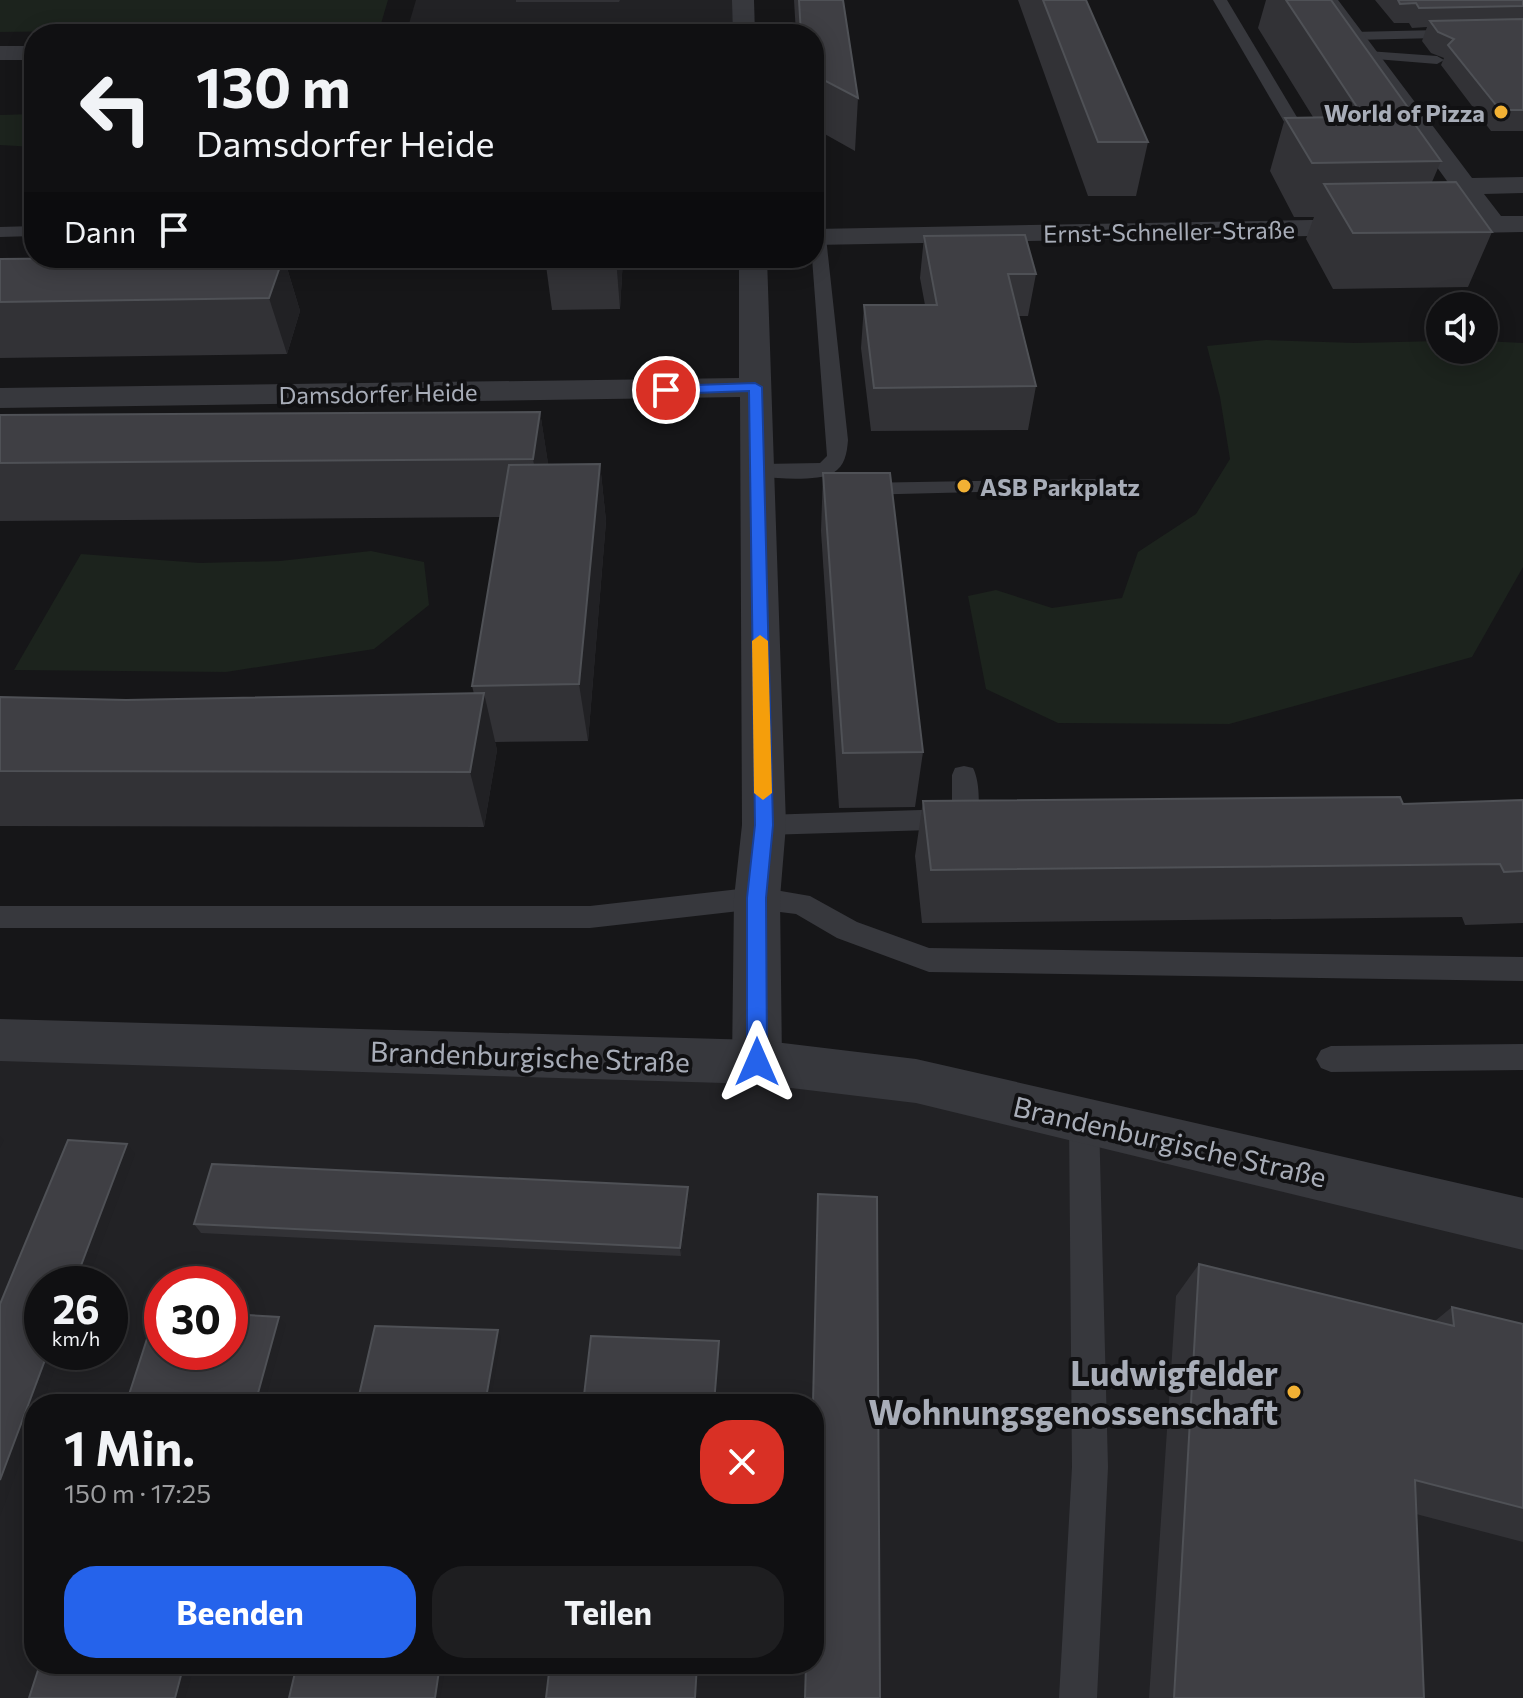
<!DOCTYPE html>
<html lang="de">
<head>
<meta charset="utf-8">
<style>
  body { margin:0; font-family:Commissioner,sans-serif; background:#1e1e20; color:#f1f3f6; height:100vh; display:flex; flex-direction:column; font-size:30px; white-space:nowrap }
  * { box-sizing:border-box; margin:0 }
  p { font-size:26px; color:#9c9d9f }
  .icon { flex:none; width:44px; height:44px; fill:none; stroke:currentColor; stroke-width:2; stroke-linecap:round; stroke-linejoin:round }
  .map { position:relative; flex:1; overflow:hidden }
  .side { position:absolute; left:24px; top:1394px; width:800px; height:280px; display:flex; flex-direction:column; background:#101012; border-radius:32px; box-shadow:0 4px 20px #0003,0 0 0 2px #303032 }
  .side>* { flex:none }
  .banner { position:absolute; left:24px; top:24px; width:800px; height:244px; border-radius:32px; box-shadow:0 4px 20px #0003,0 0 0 2px #303032; background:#101012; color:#f1f3f6; overflow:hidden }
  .controls { position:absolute; left:1426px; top:292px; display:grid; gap:16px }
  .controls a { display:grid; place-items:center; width:72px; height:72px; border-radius:50%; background:#101012; box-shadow:0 4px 20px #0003,0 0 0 2px #303032; font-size:40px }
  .speed { position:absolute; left:24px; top:1266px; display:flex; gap:16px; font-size:40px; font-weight:700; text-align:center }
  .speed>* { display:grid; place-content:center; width:104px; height:104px; border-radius:50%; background:#101012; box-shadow:0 4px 20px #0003,0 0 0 2px #303032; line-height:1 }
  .speed small { font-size:20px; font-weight:400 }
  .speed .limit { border:12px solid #d22; background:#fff; color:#111 }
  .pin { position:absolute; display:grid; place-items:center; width:68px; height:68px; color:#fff; margin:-34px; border:4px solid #fff; border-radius:50%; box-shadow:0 2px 8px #0007 }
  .me { position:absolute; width:88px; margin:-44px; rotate:0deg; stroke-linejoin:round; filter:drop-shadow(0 0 6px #0008) }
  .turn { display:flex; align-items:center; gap:28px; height:168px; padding:0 40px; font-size:36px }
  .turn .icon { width:104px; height:104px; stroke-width:2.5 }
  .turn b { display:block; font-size:56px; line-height:68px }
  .then { display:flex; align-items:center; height:76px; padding:0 40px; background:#0003; gap:16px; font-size:30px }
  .round { display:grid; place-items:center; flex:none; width:84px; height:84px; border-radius:32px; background:#1e1e20 }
  .summary { display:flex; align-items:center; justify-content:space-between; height:136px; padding:0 40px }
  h1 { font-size:48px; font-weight:700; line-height:60px }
  .primary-button { display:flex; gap:16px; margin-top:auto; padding:16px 40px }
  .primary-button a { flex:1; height:92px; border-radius:32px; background:#2563eb; color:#fff; font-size:32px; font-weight:700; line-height:92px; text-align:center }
  .primary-button a+a { background:#1e1e20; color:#f1f3f6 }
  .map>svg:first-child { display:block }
  .built { fill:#222225; fill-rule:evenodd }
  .green { fill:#1c231d }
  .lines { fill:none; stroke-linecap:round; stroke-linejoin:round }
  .service { fill:#37383d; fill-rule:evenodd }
  .minor { fill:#37383d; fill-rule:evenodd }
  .tertiary { fill:#37383d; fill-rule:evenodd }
  .wall { fill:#323236 }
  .shaded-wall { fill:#212124 }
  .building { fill:#3f3f44; stroke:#4f5156; stroke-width:2 }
  .route { fill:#2563eb; stroke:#184099; stroke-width:2 }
  .slow { fill:#f59e0b }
  .poi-dot { fill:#f2b134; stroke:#111113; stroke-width:3 }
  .labels { text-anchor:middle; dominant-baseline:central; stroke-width:8; stroke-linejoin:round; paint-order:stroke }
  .far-poi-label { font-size:24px; font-weight:bold; fill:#a8adb8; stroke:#111113; text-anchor:end }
  .far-street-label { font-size:24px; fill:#a8adb8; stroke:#111113 }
  .street-label { font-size:28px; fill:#a8adb8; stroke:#111113 }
  .near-poi-label { font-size:34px; font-weight:bold; fill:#a8adb8; stroke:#111113; text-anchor:end }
</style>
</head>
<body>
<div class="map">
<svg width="1523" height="1698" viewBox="0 0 1523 1698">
  <rect width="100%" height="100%" fill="#161618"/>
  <!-- built -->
  <g class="built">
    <polygon points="416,0 743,0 744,34 406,34"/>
    <path d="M0 1040 757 1062 1523 1222V1698H0ZM42 1284H110V1352H42ZM162 1284H230V1352H162ZM34 1404H814V1664H34Z"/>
  </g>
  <!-- green -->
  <g class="green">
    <polygon points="0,0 388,0 380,27 0,32"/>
    <polygon points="34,114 34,147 0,145 0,115"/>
    <polygon points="1266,340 1355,343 1440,341 1440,350 1484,350 1484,341 1523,343 1523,567 1472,657 1229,724 1058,723 986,689 968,596 996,590 1052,608 1122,598 1138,552 1196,514 1230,459 1220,397 1207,346"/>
    <polygon points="371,551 424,562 429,605 374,649 226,672 14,670 81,554 200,563 280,561"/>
  </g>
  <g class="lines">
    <!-- service -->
    <g class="service">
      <polygon points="1213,0 1227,0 1313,144 1310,147 1300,147 1297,144"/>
      <polygon points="1523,28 1523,36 1353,40 1346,36 1353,32"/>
      <polygon points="1368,51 1437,56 1444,60 1437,64 1363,58 1363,52"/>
      <polygon points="34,226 34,236 0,237 0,227"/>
      <path d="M814 233H824L826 237 848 440C847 453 845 466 833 473 818 482 766 479 749 474L746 470 756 464 820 463 827 456 812 258Z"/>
      <polygon points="1095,479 1105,485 1102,489 859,495 849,489 859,483"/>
      <path d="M964 766 973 768C980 781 981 813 974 826L965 829 764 835 755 832 751 825 755 818 764 815 952 809V775L955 768Z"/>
      <polygon points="757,887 810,896 857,922 929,948 1523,957 1523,981 929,972 837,938 796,914 757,909 590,928 0,928 0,906 590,906"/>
      <polygon points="1523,1044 1523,1070 1331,1072 1321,1068 1316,1059 1321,1050 1331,1046"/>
      <polygon points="1084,1106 1095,1110 1099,1120 1108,1467 1097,1698 1059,1698 1072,1467 1069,1120 1073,1110"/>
    </g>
    <!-- minor -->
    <g class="minor">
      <polygon points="732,0 754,0 755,34 733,34"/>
      <polygon points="1316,0 1338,0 1472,178 1523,177 1523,193 1484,194 1501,216 1523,216 1523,232 814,245 814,229 1473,217"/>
      <rect x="0" y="46" width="34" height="14"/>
      <polygon points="739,258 767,258 786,825 780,898 782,1062 775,1078 757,1084 739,1078 732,1062 734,898 742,825 740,397 0,408 0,388 739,378"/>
    </g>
    <!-- tertiary -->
    <polygon class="tertiary" points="0,1019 757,1040 916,1059 1523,1198 1523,1250 916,1103 757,1084 0,1061"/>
  </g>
  <!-- wall -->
  <g class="wall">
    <polygon points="516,0 620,0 619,2 516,2"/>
    <polygon points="794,0 843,0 858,98 855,151 814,128 814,34 796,34"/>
    <polygon points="1018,0 1086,0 1148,142 1136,196 1088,196"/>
    <polygon points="1266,0 1331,0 1414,116 1412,121 1441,161 1432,182 1492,232 1468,287 1333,289 1306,239 1314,217 1294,217 1270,171 1285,118 1313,117 1258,28"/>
    <polygon points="1375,0 1523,0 1523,131 1491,131 1441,65 1444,58 1431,53 1422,41 1427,27 1412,28 1409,23 1394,23"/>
    <polygon points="924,236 1036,274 1028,316 1018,316 1036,386 1028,430 871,431 861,348 864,305 925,305 920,278"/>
    <polygon points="284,258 300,311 287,354 0,358 0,259"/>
    <polygon points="545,258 623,258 620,309 552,310"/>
    <polygon points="540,412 548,464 600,464 606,521 588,741 495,742 497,750 484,827 0,826 0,697 126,700 474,694 472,686 500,517 0,521 0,415"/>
    <polygon points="823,473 923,752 915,807 839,808 821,531"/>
    <polygon points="1523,800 1523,923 1465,925 1462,917 922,923 915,856 923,801 1403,804"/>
    <polygon points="689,1196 681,1256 201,1233 194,1224"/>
    <polygon points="1199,1264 1435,1321 1452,1307 1523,1324 1523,1542 1416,1514 1424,1698 1149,1698 1176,1296"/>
  </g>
  <!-- shaded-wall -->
  <g class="shaded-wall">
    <polygon points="283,258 284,258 300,311 287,354 269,298"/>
    <polygon points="616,258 623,258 620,309"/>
    <polygon points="540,412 549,469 543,517 533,459"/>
    <polygon points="600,464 606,521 588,741 579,684"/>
    <polygon points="484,693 497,750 484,827 470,772"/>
    <polygon points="0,1136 4,1140 0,1148"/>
    <polygon points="127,1144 135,1154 86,1284 74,1284"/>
    <polygon points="688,1187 689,1196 681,1256 680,1248"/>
    <polygon points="279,1317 286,1324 264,1404 255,1404"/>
    <polygon points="498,1330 501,1338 490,1404 485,1404"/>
    <polygon points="719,1341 716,1404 714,1404"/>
    <polygon points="48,1352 61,1352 42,1404 34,1404 34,1425 0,1516 0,1480"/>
    <polygon points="184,1664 195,1664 185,1698 175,1698"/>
    <polygon points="440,1664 446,1664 440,1698 435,1698"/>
    <polygon points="697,1664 698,1664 696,1698 695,1698"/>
  </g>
  <!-- building -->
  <g class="building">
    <polygon points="799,0 843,0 858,98 814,75 814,34 781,34 801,34"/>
    <polygon points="1043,0 1086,0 1148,142 1098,142"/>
    <polygon points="1286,0 1331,0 1414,116 1409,116 1441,161 1312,163 1285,118 1405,116 1363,116"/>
    <polygon points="1398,0 1523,0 1523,6 1419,8 1416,3 1400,4"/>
    <polygon points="1523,19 1523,110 1500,110 1448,45 1454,39 1438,32 1430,21"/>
    <polygon points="1456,182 1492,232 1353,233 1324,184"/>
    <polygon points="1025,235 1036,274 1008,274 1036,386 874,388 864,305 937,305 924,236"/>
    <polygon points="104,258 283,258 269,298 0,302 0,259"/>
    <polygon points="540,412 533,459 0,463 0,415"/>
    <polygon points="600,464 579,684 472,686 509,465"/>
    <polygon points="823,473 890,473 923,752 843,753"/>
    <polygon points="484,693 470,772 0,771 0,697 126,700"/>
    <polygon points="1400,797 1403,804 1523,800 1523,871 1504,872 1500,864 931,870 923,801"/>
    <polygon points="68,1140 127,1144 74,1284 42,1284 42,1352 48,1352 0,1480 0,1304"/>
    <polygon points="212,1164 688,1187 680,1248 194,1224"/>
    <polygon points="818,1194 877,1197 880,1698 805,1698 806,1664 814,1664 814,1404 813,1404"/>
    <polygon points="1199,1264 1454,1326 1452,1307 1523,1324 1523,1508 1415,1480 1424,1698 1174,1698"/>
    <polygon points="156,1311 162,1311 162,1352 230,1352 230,1314 279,1317 255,1404 126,1404"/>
    <polygon points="375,1326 498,1330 485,1404 357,1404"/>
    <polygon points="591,1336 719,1341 714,1404 583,1404"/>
    <polygon points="40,1664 184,1664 175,1698 29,1698"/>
    <polygon points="297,1664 440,1664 435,1698 289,1698"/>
    <polygon points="550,1664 697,1664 695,1698 546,1698"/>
  </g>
  <!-- route -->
  <polygon class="route" points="755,383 762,387 773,825 766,898 767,1062 764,1069 757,1071 750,1069 747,1062 747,898 755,825 749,391 666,394 660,390 666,386"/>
  <!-- slow -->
  <polygon class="slow" points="760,635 768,641 772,793 763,800 754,793 752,641"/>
  <!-- markers -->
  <g class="poi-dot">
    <circle cx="1501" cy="112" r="8"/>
    <circle cx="964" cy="486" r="8"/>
    <circle cx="1294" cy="1392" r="8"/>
  </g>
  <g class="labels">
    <!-- far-poi labels -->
    <g class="far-poi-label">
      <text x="1485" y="112">World of Pizza</text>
      <text x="980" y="486" text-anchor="start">ASB Parkplatz</text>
    </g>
    <!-- far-street labels -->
    <g class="far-street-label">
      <text transform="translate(1169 231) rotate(-1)">Ernst-Schneller-Straße</text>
      <text transform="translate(378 393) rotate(-1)">Damsdorfer Heide</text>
    </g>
    <!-- street labels -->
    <g class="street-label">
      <text transform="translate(530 1056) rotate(2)">Brandenburgische Straße</text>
      <text transform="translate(1170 1141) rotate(13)">Brandenburgische Straße</text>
    </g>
    <!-- near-poi labels -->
    <g class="near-poi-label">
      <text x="1278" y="1372">Ludwigfelder<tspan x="1278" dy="39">Wohnungsgenossenschaft</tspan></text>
    </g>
  </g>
</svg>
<div class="controls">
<a><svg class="icon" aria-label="sound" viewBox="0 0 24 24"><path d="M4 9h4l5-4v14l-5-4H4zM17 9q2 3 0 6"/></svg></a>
</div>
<div class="speed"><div>26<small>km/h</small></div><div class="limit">30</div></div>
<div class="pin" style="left:666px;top:390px;background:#d93025"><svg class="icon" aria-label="arrive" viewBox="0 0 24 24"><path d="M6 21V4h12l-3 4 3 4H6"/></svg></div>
<svg class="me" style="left:757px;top:1062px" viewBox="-20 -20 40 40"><path d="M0-17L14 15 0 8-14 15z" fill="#2563eb" stroke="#fff" stroke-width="4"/></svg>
<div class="banner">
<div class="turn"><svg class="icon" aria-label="left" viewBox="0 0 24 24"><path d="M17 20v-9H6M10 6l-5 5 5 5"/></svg><div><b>130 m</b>Damsdorfer Heide</div></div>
<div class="then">Dann<svg class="icon" aria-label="arrive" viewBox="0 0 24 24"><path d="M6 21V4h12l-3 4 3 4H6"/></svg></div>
</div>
<section class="side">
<div class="summary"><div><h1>1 Min.</h1><p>150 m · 17:25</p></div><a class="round" style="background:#d93025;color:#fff"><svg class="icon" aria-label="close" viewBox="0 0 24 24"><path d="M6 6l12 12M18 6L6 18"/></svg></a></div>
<div class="primary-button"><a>Beenden</a><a>Teilen</a></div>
</section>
</div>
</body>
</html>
